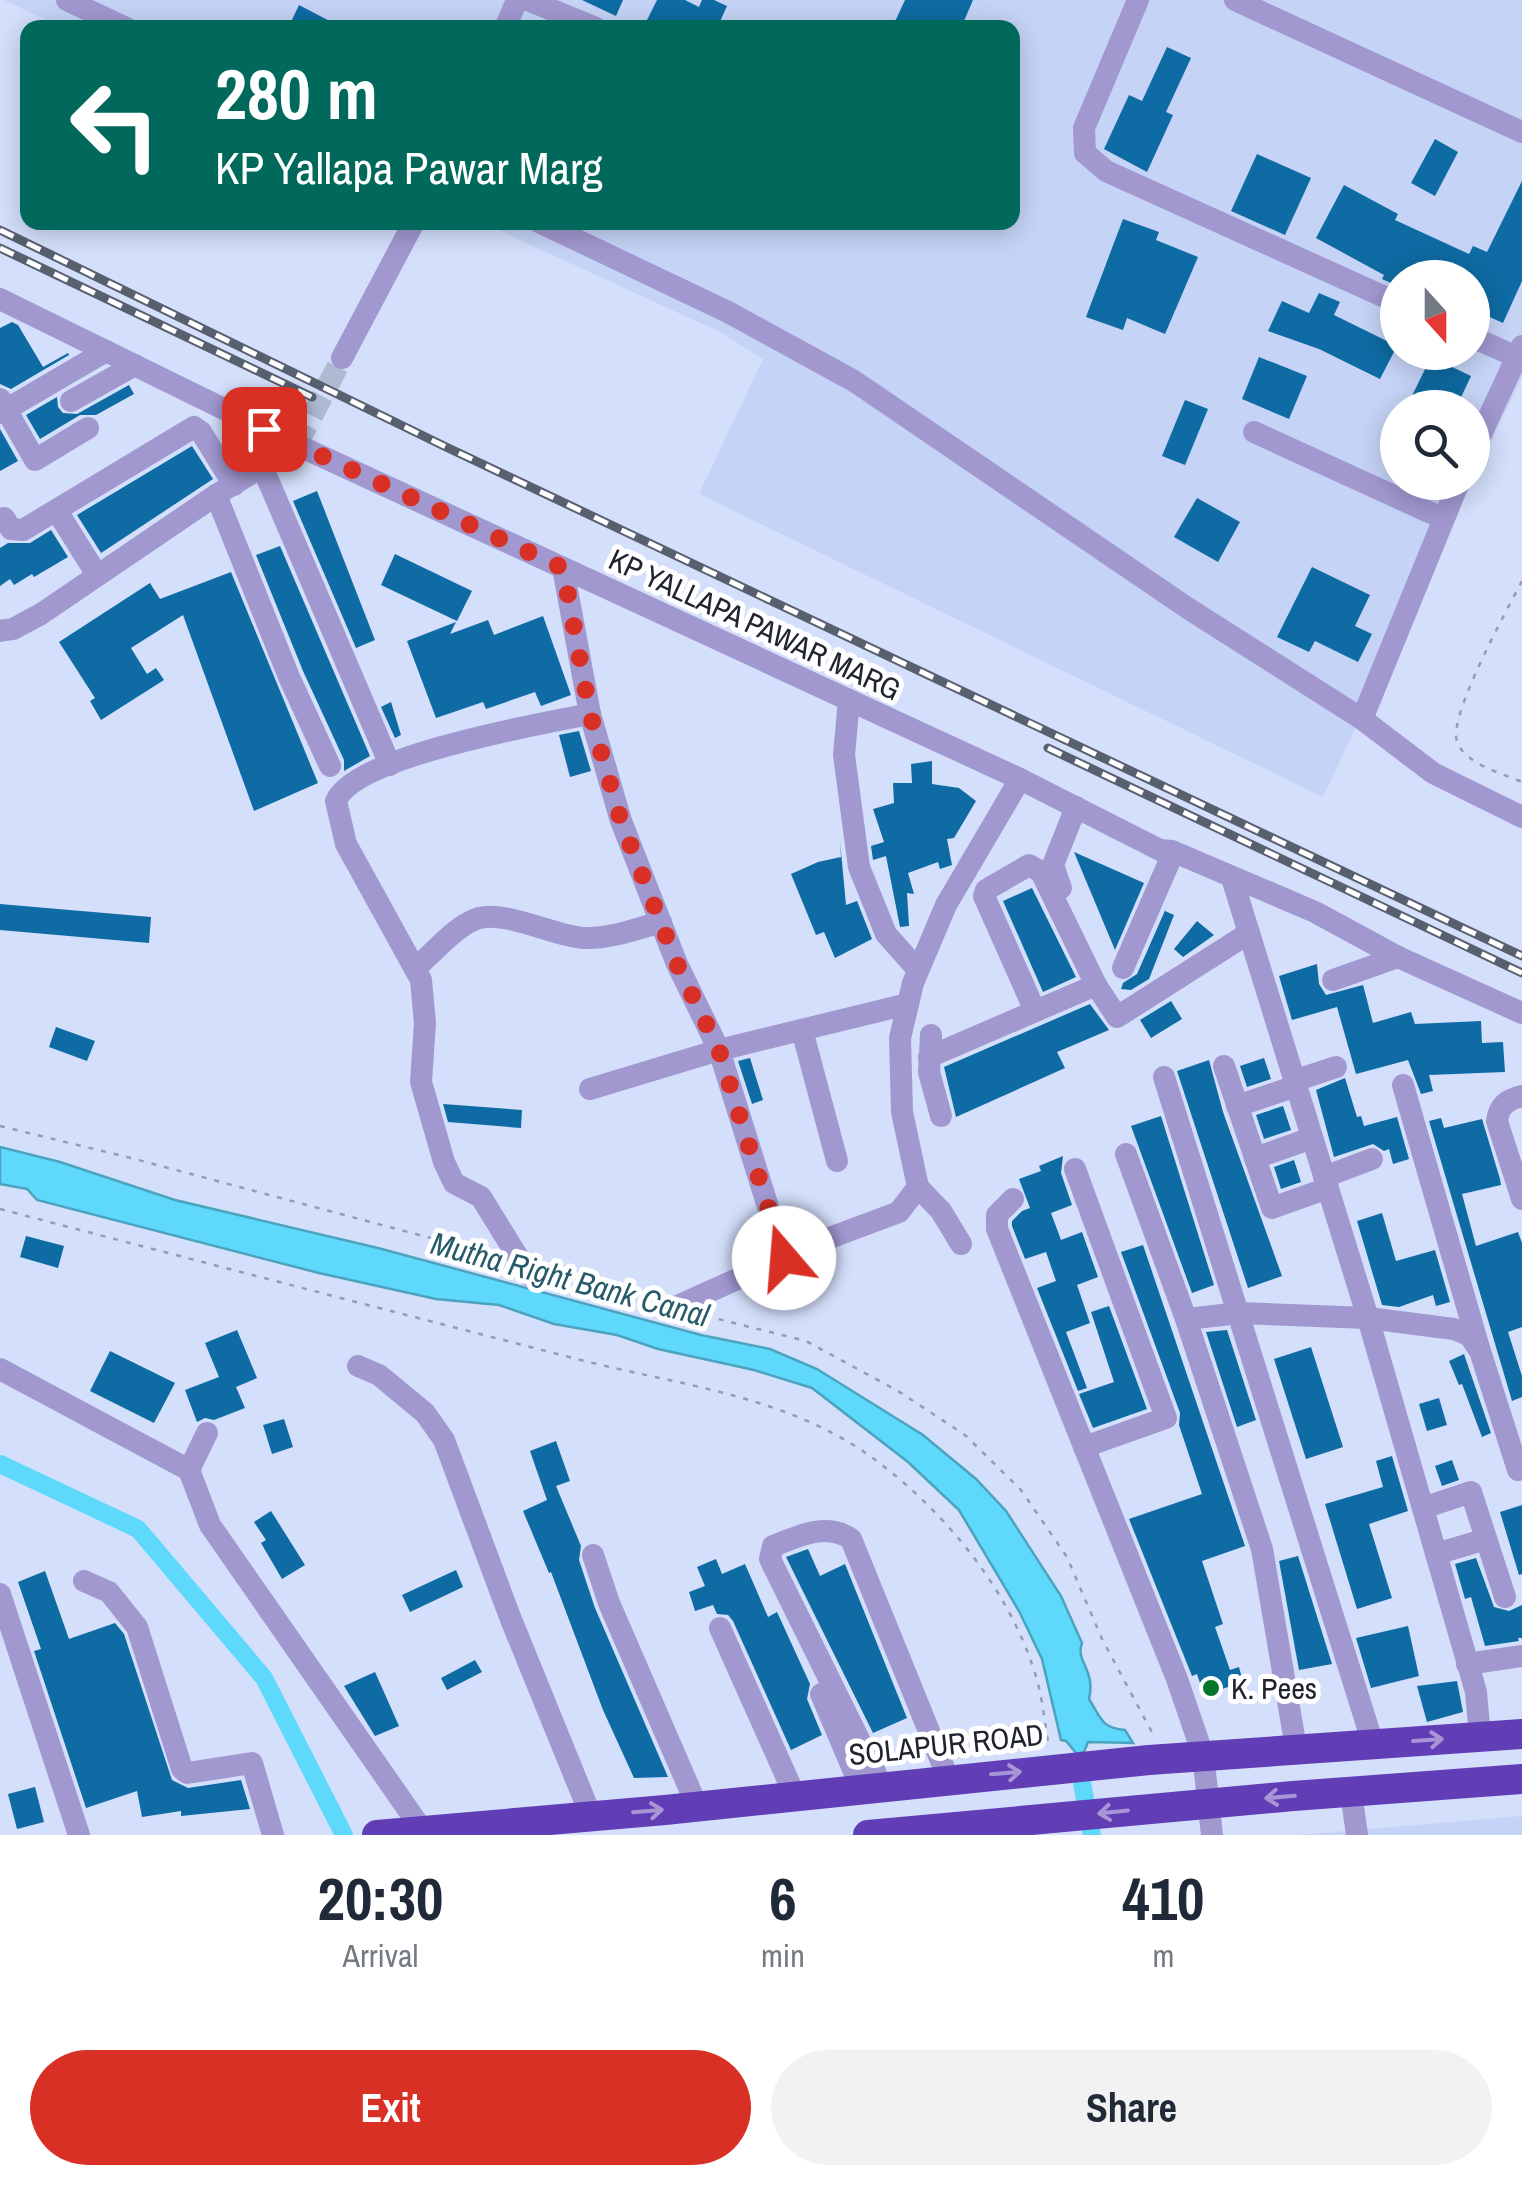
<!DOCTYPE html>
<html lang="en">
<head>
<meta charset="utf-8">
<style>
  body { margin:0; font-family:"Archivo Narrow",sans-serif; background:#f2f2f3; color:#1f2937; height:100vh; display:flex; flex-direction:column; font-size:38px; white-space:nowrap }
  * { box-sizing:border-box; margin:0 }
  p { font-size:32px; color:#747a83 }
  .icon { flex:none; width:55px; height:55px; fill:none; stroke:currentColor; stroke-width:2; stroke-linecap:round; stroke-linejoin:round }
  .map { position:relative; height:1835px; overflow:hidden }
  .details { display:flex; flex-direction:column; background:#fff; flex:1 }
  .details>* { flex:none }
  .top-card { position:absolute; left:20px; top:20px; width:1000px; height:210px; border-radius:20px; box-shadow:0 5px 25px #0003; background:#00695c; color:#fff; overflow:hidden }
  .needle { width:65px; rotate:159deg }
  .controls { position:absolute; left:1380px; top:260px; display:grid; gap:20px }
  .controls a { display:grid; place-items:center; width:110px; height:110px; border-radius:50%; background:#fff; box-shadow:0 5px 25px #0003; font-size:50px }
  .pin { position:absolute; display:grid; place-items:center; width:85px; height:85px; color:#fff; margin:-42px; border-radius:20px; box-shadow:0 5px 15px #0006 }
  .me { position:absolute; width:110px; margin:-55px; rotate:342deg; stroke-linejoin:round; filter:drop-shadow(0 0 8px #0008) }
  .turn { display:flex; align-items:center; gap:35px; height:210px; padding:0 30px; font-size:45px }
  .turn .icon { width:130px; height:130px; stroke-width:2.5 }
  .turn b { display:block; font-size:70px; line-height:85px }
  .eta { display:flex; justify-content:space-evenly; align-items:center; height:170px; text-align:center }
  .eta b { font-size:60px; font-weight:800; line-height:70px }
  .primary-button { display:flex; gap:20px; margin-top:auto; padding:20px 30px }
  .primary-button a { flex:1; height:115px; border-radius:60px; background:#d93025; color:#fff; font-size:40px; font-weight:800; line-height:115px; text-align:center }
  .primary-button a+a { background:#f2f2f3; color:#1f2937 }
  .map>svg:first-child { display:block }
  .built { fill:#c5d3f6; fill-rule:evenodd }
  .water { fill:#5ed9fc; stroke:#4ba3be; stroke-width:2.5 }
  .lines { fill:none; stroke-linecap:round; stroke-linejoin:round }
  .canal { stroke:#5ed9fc; stroke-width:18 }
  .building { fill:#0e6ba3 }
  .minor-tunnel { stroke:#afbad2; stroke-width:22; stroke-dasharray:22 11; stroke-linecap:butt }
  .path { stroke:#939cb2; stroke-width:2.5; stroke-dasharray:5 8; stroke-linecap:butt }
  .minor { stroke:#a198d0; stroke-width:22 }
  .highway { stroke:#613eb5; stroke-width:30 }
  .rail-casing { stroke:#585f6f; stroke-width:9 }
  .rail { stroke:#fff; stroke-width:5; stroke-dasharray:15; stroke-linecap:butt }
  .oneway { stroke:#a895d6 }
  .route { stroke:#d93025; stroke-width:18; stroke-dasharray:0 32.4 }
  .poi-dot { fill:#01752a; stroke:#fff; stroke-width:4 }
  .labels { text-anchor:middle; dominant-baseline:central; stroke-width:10; stroke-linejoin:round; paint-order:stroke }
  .street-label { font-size:30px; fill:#20242f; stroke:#fff }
  .poi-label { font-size:30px; fill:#20242f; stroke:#fff; text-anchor:start }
  .water-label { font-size:32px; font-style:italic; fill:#285b6a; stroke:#fff }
</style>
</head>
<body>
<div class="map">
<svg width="1522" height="1835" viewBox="0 0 1522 1835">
  <rect width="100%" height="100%" fill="#d3dffb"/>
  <!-- built -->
  <g class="built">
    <path d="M4 0H1522V377L1473 481 1472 408H1398V482H1472L1323 797 699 494 763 359 720 332 483 223 1012 222V28H63ZM1398 278H1472V352H1398Z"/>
    <polygon points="1522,1816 1522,1835 1299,1835"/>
  </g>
  <!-- water -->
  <path class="water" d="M0 1147 60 1162 175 1200 378 1248 701 1335 770 1349 817 1369 923 1435 976 1479 1006 1511 1061 1596 1082 1643C1075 1662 1096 1669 1089 1699 1101 1718 1101 1728 1125 1730L1133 1743 1088 1742 1084 1752 1077 1754 1066 1741 1061 1740 1042 1659 1019 1611 959 1510 908 1462 812 1388 754 1370 658 1349 617 1335 554 1324 499 1305 436 1299 319 1273 37 1200 27 1189 0 1184Z"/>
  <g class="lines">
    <!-- canal -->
    <g class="canal">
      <polyline points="0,1464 138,1529 264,1678 344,1835"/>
      <polyline points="1078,1762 1092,1835"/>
    </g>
  </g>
  <!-- building -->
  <g class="building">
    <polygon points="582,0 623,0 616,16"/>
    <polygon points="657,0 685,0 699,7 702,0 714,0 727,6 717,28 643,28"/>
    <polygon points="905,0 973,0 961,28 892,28"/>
    <polygon points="299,5 343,28 288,28"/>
    <polygon points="1167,47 1191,58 1166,112 1173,115 1147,172 1104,149 1129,95 1142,101"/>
    <polygon points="1435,139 1458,152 1435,196 1411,183"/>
    <polygon points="1257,154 1311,178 1285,235 1231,211"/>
    <polygon points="1522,181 1522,281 1503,323 1472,309 1472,278 1398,278 1398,286 1382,279 1384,275 1316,238 1344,185 1398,214 1395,220 1469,254 1473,246 1487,252"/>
    <polygon points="1123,219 1159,232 1156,240 1198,257 1165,334 1127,318 1123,330 1086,317"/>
    <polygon points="1319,293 1340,302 1334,315 1397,346 1380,379 1319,349 1268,331 1282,301 1309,313"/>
    <polygon points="12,322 18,325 43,367 68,353 69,355 11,389 0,384 0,328"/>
    <polygon points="1259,357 1307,376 1289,419 1242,399"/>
    <polygon points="1431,357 1471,376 1456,408 1406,408"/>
    <polygon points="129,385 134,394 96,415 80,415 40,439 26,415 57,397 58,407 63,413 77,414"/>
    <polygon points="1185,400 1208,409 1185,465 1162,456"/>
    <polygon points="0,429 18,461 0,471"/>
    <polygon points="192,446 213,479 101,553 77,515"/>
    <polygon points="317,491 375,640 356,648 293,501"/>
    <polygon points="1197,498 1240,522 1218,562 1174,537"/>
    <polygon points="51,530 68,557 34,577 32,574 14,585 10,579 0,586 0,548 8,543 30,543"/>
    <polygon points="280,546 370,756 344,771 344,760 303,671 256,555"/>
    <polygon points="395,554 472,591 457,621 381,585"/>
    <polygon points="1312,567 1370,595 1355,626 1372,634 1358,662 1315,641 1309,652 1277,637"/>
    <polygon points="231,572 318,783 254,811 183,615 131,648 147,674 156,668 164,680 101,720 90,701 95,698 59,642 150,583 160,599"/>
    <polygon points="543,616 571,695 541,706 535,692 486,709 483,702 436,718 407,641 456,622 450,634 488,620 494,635"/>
    <polygon points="391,702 401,735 395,738 381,707"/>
    <polygon points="579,731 591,771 570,777 559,735"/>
    <polygon points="932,761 932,784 959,788 976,801 954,838 947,839 952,865 940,869 938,862 908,873 914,894 907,893 909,926 900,927 886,856 873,860 871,846 884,842 873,809 894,803 893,783 912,783 911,764"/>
    <polygon points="840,841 846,905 857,901 872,939 835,958 824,932 816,935 791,874 818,862 841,857"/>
    <polygon points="1074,852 1144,883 1115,950"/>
    <polygon points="1032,888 1076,977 1043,992 1003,901"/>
    <polygon points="0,904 151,917 149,943 0,930"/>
    <polygon points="1167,906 1165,911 1174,915 1149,979 1131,990 1121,989 1123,983 1137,974"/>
    <polygon points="1197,921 1214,935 1183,957 1174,949"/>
    <polygon points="1317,964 1319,984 1326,995 1363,985 1373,1023 1411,1012 1415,1024 1481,1021 1482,1043 1503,1042 1505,1072 1429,1075 1433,1091 1421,1094 1408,1060 1356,1074 1337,1007 1292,1020 1279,976"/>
    <polygon points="1171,1001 1182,1019 1151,1038 1140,1020"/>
    <polygon points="1090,1004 1109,1030 1057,1052 1065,1068 956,1117 944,1067"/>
    <polygon points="56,1027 95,1041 87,1061 49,1047"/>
    <polygon points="750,1058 763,1100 752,1104 738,1061"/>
    <polygon points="1264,1058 1271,1079 1247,1087 1240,1066"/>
    <polygon points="1209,1060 1223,1112 1282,1276 1248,1288 1177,1071"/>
    <polygon points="1345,1078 1357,1117 1361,1116 1364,1126 1397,1117 1409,1159 1393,1164 1389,1149 1384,1151 1373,1144 1334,1157 1316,1090"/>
    <polygon points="443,1104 522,1110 521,1128 448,1122"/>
    <polygon points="1283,1106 1291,1130 1264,1139 1256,1115"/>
    <polygon points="1161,1116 1214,1285 1192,1293 1131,1126"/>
    <polygon points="1441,1118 1444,1128 1482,1119 1500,1179 1501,1185 1462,1194 1476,1246 1518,1232 1522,1243 1522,1327 1508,1332 1522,1376 1522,1397 1512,1401 1429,1121"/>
    <polygon points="1063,1156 1061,1173 1072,1205 1051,1213 1061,1240 1082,1232 1098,1277 1077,1285 1090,1323 1066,1332 1087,1388 1078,1391 1037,1288 1056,1281 1046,1252 1025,1259 1012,1226 1012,1221 1022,1211 1030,1208 1019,1179 1041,1171 1039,1166"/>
    <polygon points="1294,1160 1301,1182 1281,1189 1274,1167"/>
    <polygon points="1382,1213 1396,1261 1435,1250 1450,1302 1436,1306 1433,1295 1399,1307 1382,1305 1357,1221"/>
    <polygon points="26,1236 64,1246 58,1268 20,1257"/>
    <polygon points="1143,1245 1245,1546 1202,1561 1223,1624 1215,1627 1230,1670 1239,1667 1243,1682 1204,1695 1197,1674 1192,1676 1129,1519 1202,1494 1179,1425 1180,1413 1121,1252"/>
    <polygon points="1109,1306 1147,1409 1093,1428 1079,1394 1114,1382 1091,1312"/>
    <polygon points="237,1330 257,1378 236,1387 245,1408 214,1420 205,1418 197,1422 185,1390 219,1377 205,1343"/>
    <polygon points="1227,1330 1256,1420 1237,1427 1206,1332"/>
    <polygon points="1311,1347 1343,1447 1306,1459 1274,1359"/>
    <polygon points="110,1351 175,1383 154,1423 90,1391"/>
    <polygon points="1464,1354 1491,1433 1482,1437 1462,1384 1459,1385 1449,1361"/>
    <polygon points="1439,1398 1447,1425 1427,1431 1419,1404"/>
    <polygon points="284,1419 293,1447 272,1454 263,1425"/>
    <polygon points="556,1441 570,1481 556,1486 581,1546 579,1560 595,1608 668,1777 634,1778 603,1710 551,1572 549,1573 523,1511 547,1500 530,1451"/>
    <polygon points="1392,1456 1408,1511 1369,1524 1392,1598 1357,1609 1325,1504 1383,1487 1376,1461"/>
    <polygon points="1452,1460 1459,1480 1442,1486 1435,1466"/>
    <polygon points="1522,1505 1522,1574 1519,1575 1500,1512"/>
    <polygon points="271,1511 305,1565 282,1579 261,1543 266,1540 254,1522"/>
    <polygon points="808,1549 820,1576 845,1564 907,1718 873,1733 786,1557"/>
    <polygon points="1298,1556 1332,1664 1299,1670 1279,1561"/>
    <polygon points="1476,1558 1494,1607 1509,1611 1522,1605 1522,1638 1518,1638 1519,1641 1485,1646 1471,1597 1465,1599 1455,1564"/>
    <polygon points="716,1559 722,1574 745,1564 768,1617 777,1612 810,1684 807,1699 822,1735 791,1750 733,1621 728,1615 717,1614 713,1605 695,1611 689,1592 705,1586 697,1567"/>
    <polygon points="456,1570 463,1587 410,1612 402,1595"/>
    <polygon points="45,1571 69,1639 115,1623 124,1634 172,1780 188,1788 241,1780 250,1809 181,1816 181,1811 142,1817 137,1791 86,1808 34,1651 41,1649 18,1582"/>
    <polygon points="1408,1626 1419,1676 1371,1688 1356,1638"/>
    <polygon points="475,1660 482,1672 447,1690 441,1678"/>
    <polygon points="375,1672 399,1726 375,1736 344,1686"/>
    <polygon points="1457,1681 1463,1712 1427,1722 1417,1686"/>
    <polygon points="35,1787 44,1822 17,1829 8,1794"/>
  </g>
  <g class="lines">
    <!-- minor-tunnel -->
    <polyline class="minor-tunnel" points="297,445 342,358"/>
    <!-- path -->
    <g class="path">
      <path d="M1522 581C1508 608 1448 716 1457 741 1464 764 1502 773 1522 782"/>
      <polyline points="0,1126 131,1158 453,1244 495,1262"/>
      <path d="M0 1209C191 1259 382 1309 573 1358 672 1384 781 1394 867 1454 941 1506 1012 1591 1037 1680 1043 1702 1045 1725 1049 1748"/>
      <polyline points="550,1280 655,1303"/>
      <polyline points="706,1316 806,1341 898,1391 965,1435 1021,1490 1067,1557 1102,1639 1154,1736"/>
    </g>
    <!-- minor -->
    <g class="minor">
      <polyline points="67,0 126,28"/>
      <polyline points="528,0 596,28"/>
      <polyline points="1138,0 1084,128 1085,153 1106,171 1398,303"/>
      <polyline points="1235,0 1522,132"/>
      <polyline points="505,28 517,0"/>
      <polyline points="539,222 728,312 854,381 1189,609 1362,719 1433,773 1522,817"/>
      <polyline points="0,299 297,445 1020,779 1160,850 1172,851 1315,912 1398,957 1522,1013"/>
      <polyline points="1472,337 1517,357"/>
      <polyline points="342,358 414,222"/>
      <polyline points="0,399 35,460 88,428"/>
      <polyline points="71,401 135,365"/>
      <polyline points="0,413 106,351"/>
      <polyline points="1254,432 1442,518"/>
      <polyline points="1472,453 1522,346"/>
      <polyline points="262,466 390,765"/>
      <polyline points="216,495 289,677 330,766"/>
      <polyline points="57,511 97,575"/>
      <polyline points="4,518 11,529 23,530 194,427 201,432 234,485"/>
      <polyline points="563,568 590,714 621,821 677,964 719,1050 784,1258"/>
      <polyline points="0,631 13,629 41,614 216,495 297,445"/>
      <polyline points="849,700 844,755 859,867 886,934 918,970"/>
      <polyline points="1362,719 1459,482"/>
      <polyline points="1232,878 1368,1318 1476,1692 1480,1737"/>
      <polyline points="1061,888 1053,865 1076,807"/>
      <path d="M415 968C434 953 453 928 476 919 504 909 554 936 584 938 610 939 636 929 661 922"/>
      <polyline points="1123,968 1170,860"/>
      <polyline points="1333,980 1398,957"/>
      <polyline points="1096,985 1117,1017 1249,933"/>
      <polyline points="802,1030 837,1161"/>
      <polyline points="931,1035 929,1072 941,1116"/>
      <polyline points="929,1057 1096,985 1041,872 1029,865 986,890 984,896 1035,1011"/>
      <polyline points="1224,1066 1272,1208 1328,1188"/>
      <polyline points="1164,1077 1373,1744"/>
      <polyline points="1294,1081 1336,1067"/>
      <polyline points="1403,1085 1479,1348"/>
      <polyline points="590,1089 719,1050 908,1004"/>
      <path d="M1522 1096C1507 1100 1499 1105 1497 1121L1522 1199"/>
      <polyline points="1237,1106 1296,1086"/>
      <polyline points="1126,1154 1186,1319 1262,1549 1296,1748"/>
      <polyline points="1255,1158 1312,1138"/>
      <polyline points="1075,1169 1166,1418 1084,1447"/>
      <polyline points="1324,1177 1372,1159"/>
      <polyline points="1013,1199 997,1215 997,1229 1177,1679 1203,1755 1212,1835"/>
      <polyline points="961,1244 941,1211 918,1187 902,1112 900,1038 913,983 946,905 1020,779"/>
      <path d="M529 1275 481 1197 454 1183 444 1162 421 1082 425 1023 421 980 346 844 336 801C355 756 539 724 590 714"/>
      <polyline points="673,1308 824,1240 899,1212 918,1187"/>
      <polyline points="1186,1319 1240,1313 1368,1318 1454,1329 1469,1335 1480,1351 1518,1470"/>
      <polyline points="358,1366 379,1375 425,1413 444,1440 510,1617 591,1816"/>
      <polyline points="0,1369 189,1470 210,1525 423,1831"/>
      <polyline points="189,1470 207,1433"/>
      <polyline points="1423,1508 1471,1492 1505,1597"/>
      <polyline points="1436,1554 1486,1539"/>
      <polyline points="593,1555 609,1603 697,1806"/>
      <polyline points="84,1581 109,1592 137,1627 182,1769 187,1773 252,1763 273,1835"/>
      <polyline points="0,1594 79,1835"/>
      <polyline points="720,1628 795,1796"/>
      <polyline points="1467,1664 1522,1656"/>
      <polyline points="821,1694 861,1788"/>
      <path d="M882 1786 770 1559 773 1546C799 1536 826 1522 851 1539L948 1778"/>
      <polyline points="1351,1792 1357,1835"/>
    </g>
    <!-- highway -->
    <g class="highway">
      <polyline points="377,1835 665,1810 1149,1760 1522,1734"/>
      <polyline points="868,1835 1293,1796 1522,1779"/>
    </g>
    <!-- rail casing -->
    <g class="rail-casing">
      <g id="rail">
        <polyline points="0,230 444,446 1522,956"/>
        <polyline points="0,248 312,397"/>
        <polyline points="1048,748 1522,973"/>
      </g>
    </g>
    <!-- rail -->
    <use href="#rail" class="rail"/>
  </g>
  <!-- one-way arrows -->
  <defs><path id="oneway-shaft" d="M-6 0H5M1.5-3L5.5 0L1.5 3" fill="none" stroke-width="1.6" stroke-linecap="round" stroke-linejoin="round" transform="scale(2.5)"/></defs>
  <g class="oneway">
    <use href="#oneway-shaft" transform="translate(1428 1740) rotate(-4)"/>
    <use href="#oneway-shaft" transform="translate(1006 1773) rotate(-5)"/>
    <use href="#oneway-shaft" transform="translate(1280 1797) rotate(175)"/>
    <use href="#oneway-shaft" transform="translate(648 1811) rotate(-5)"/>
    <use href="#oneway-shaft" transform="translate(1113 1812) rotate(174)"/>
  </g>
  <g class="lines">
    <!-- route -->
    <polyline class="route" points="264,429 563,568 590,714 621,821 677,964 719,1050 784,1258"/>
  </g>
  <!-- markers -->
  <circle class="poi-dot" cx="1211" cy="1688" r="10"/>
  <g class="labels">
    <!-- street labels -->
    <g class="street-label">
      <text transform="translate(755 624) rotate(25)">KP YALLAPA PAWAR MARG</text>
      <text transform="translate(946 1744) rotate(-6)">SOLAPUR ROAD</text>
    </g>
    <!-- poi labels -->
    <g class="poi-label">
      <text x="1231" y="1688">K. Pees</text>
    </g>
    <!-- water labels -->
    <g class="water-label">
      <text transform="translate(570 1279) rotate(15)">Mutha Right Bank Canal</text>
    </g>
  </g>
</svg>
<div class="controls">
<a><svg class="needle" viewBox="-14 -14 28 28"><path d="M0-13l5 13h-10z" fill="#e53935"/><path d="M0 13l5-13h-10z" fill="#747a83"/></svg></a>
<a><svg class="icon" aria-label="search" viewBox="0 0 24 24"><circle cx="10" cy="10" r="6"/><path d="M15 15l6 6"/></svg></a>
</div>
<div class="pin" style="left:264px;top:429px;background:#d93025"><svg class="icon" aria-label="arrive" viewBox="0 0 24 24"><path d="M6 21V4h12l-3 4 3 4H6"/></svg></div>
<svg class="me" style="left:784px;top:1258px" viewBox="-20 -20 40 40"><circle r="19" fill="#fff"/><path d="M0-13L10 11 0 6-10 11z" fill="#d93025"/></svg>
<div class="top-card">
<div class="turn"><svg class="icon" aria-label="left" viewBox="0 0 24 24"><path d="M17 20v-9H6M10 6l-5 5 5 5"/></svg><div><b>280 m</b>KP Yallapa Pawar Marg</div></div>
</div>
</div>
<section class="details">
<div class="eta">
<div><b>20:30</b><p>Arrival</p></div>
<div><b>6</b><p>min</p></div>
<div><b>410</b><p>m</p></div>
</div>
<div class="primary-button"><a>Exit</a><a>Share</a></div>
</section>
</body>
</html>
